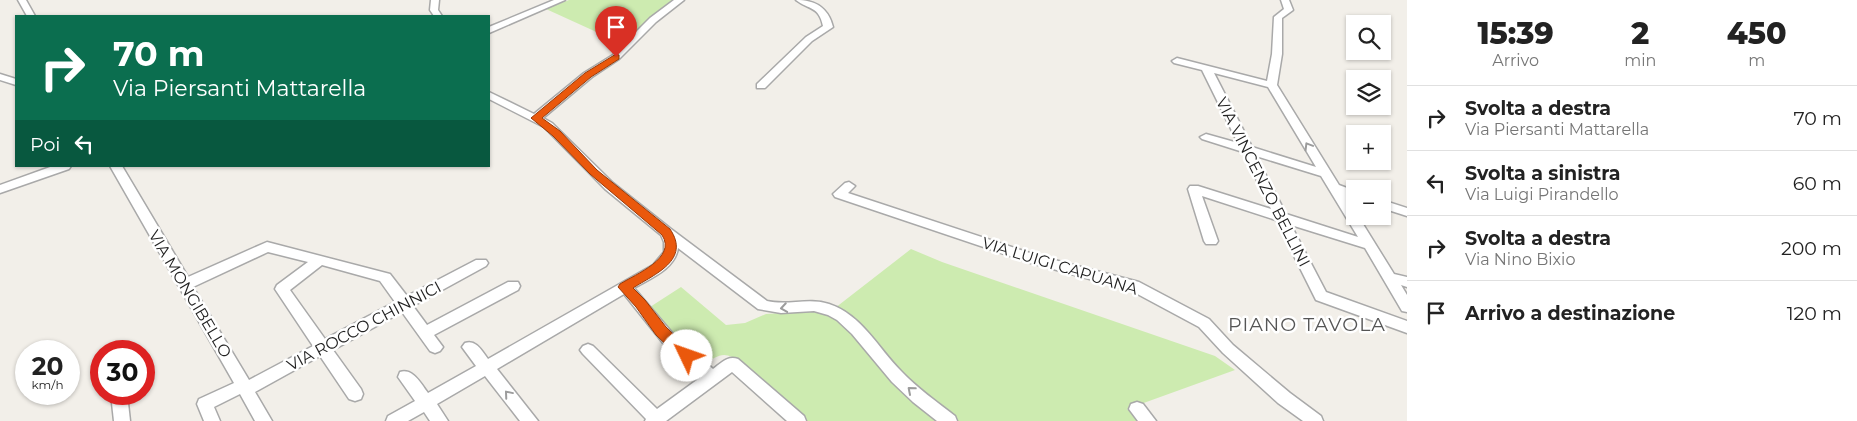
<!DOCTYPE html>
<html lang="it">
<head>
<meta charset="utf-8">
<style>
  body { margin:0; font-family:Montserrat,sans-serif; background:#f2f2f2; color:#222; height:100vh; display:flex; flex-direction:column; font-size:19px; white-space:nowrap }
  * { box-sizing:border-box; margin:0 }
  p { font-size:16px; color:#767676 }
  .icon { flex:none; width:28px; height:28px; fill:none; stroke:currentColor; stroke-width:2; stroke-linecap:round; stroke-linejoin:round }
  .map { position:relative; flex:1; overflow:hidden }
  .sheet { display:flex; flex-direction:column; background:#fff; width:450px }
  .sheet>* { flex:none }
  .top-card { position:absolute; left:15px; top:15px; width:475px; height:152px; border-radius:0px; box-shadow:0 1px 4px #0004; background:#0b6e4f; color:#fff; overflow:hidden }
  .controls { position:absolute; left:1346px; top:15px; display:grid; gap:10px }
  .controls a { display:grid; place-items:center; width:45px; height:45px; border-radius:0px; background:#fff; box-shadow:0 1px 4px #0004; font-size:25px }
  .speed { position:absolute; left:15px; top:340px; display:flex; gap:10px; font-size:25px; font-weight:700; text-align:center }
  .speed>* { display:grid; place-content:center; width:65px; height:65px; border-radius:50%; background:#fff; box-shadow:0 1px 4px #0004; line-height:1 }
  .speed small { font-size:12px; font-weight:400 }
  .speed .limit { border:8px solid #d22; background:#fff; color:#111 }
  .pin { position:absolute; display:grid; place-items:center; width:42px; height:42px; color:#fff; margin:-51px -21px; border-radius:50% 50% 50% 0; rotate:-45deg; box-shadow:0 0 5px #0007 }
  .pin .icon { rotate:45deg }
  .me { position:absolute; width:55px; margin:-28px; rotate:312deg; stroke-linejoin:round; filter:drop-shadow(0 0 4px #0008) }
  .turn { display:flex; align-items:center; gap:18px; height:105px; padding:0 15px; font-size:22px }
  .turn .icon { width:65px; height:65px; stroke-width:2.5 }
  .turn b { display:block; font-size:35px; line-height:42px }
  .then { display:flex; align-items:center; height:48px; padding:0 15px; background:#0003; gap:10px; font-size:19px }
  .eta { display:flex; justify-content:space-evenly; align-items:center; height:85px; text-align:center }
  .eta b { font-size:30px; font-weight:800; line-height:35px }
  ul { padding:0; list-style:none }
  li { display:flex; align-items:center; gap:15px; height:65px; padding:0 15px; border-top:1px solid #e0e0e0 }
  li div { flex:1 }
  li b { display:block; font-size:19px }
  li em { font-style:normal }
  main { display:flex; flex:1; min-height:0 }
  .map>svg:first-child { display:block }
  .grass { fill:#cdebb0 }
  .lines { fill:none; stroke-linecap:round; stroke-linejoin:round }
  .minor-casing { stroke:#a9a9a9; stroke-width:3 }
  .minor { fill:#fff; fill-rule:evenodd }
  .oneway { stroke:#9c9c9c }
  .route { fill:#ea580c; stroke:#983908 }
  .labels { text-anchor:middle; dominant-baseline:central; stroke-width:5; stroke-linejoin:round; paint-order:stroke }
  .street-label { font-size:16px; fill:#222; stroke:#fff }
  .quarter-label { font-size:19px; letter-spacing:1px; fill:#555; stroke:#fff }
</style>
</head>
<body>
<main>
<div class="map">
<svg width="1407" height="421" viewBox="0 0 1407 421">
  <rect width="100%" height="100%" fill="#f2efe9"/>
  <!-- grass -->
  <g class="grass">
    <polygon points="569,0 678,0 625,45 546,9"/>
    <polygon points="911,249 942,262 1215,356 1235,370 1127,409 1140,421 957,421 928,397 835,308"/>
    <path d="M681 287 726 325 745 323 766 314 782 313 804 309H815L834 315 941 421H804C789 406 744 355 724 355 718 355 711 360 706 362 681 351 665 329 650 307Z"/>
  </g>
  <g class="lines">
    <!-- minor casing -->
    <g class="minor-casing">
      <g id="minor">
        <polygon points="18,0 26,0 35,16 27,16"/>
        <polygon points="431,0 439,0 438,10 442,16 434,16 430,10"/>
        <polygon points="554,0 565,0 489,33 489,27"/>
        <path d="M674 0H684L656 22 619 59 592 77 543 118 552 123 613 183 671 229 767 301C788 306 808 297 829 304 862 315 878 348 901 371 917 388 937 402 955 416L957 421H937L913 402 892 382 852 334 837 320 828 315 814 311 781 313 758 309 678 248C675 269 651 278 634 288L674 335 713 369C721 363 728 355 738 359L804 416 806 421H787L732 372 666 421H645L646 419 583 354 580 350 583 346 588 344 593 346 657 409 701 377 663 343 624 294 497 369 538 421H520L485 376 437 404 448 421H430L424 412 408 421H386L388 416 415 401 398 377 400 372C413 368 421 384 428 393L476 366 462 347 465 343C476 339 482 351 488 359L653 265 664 252V242L661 235 605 189 544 127 489 99V92L534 114 584 73 613 55 650 18Z"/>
        <path d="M796 0C815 0 828 7 833 27L812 41 765 88H757V84L806 37 823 26C819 6 809 10 796 0Z"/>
        <path d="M1281 0H1289L1293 10 1282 18V54L1277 85 1339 185 1355 191V199L1346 196 1355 211V216H1358L1394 274 1407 277V287L1401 285 1407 295V312L1402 311 1365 248 1291 225 1326 292 1407 321V333L1316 300 1276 220 1202 196 1218 241 1216 244H1206L1204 241 1188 189 1190 186H1198L1271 209 1243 152 1202 139 1200 137 1206 134 1238 143 1202 70 1174 63 1172 61 1177 58 1267 81 1272 54 1274 17 1284 9ZM1214 73 1268 87 1316 167 1252 147ZM1256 156 1321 176 1358 237 1286 214Z"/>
        <polygon points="0,74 16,79 16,85 0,80"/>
        <polygon points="53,166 71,166 69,169 0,193 0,185"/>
        <path d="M110 166H122L188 277 267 242 390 274 407 296 476 260H486L488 263 486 266 413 306 427 325 508 282H518L520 286 518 290 434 335 443 347 440 351 435 353 430 351 402 312 333 350 361 389 363 394 361 399 355 401 349 399 320 356 255 392 272 421H255L240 394 214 407 220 421H204L197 404 199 399 234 383ZM268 252 308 262 277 285 275 289 313 346 249 380 193 287ZM322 265 380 281 395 302 325 339 290 290Z"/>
        <polygon points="849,182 855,186 848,193 1039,256 1139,282 1209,319 1233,345 1290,393 1321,416 1323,421 1303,421 1278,403 1223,353 1199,327 1130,290 1031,263 835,197 833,194 845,183"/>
        <polygon points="1382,200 1407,208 1407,216 1382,208"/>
        <polygon points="111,394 127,394 130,421 114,421"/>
        <polygon points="1137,402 1143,404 1156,421 1138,421 1129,409 1131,404"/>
      </g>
    </g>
    <!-- minor -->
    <use href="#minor" class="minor"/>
  </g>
  <!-- one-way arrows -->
  <defs><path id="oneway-chevron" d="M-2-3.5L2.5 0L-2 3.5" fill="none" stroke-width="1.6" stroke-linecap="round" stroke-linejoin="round" transform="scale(1.25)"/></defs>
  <g class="oneway">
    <use href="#oneway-chevron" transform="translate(1308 146) rotate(-121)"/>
    <use href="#oneway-chevron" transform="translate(784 308) rotate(171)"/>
    <use href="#oneway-chevron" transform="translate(911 390) rotate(-139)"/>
    <use href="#oneway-chevron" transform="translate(508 394) rotate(-130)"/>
  </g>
  <!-- route -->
  <path class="route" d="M616 54 619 55V59L591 77 542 118 560 131 597 170 670 229C691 260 655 274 633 288L645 300 666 327 692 352 694 356 692 360 687 362 682 360 656 335 636 307 618 287 620 284C636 274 677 258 662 235L590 174 553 136 531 118 585 73Z"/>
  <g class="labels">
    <!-- street labels -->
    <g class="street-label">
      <text transform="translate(1263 182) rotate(63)">VIA VINCENZO BELLINI</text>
      <text transform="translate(1060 266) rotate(17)">VIA LUIGI CAPUANA</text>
      <text transform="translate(190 294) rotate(59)">VIA MONGIBELLO</text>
      <text transform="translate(364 326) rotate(-28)">VIA ROCCO CHINNICI</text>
    </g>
    <!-- quarter labels -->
    <g class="quarter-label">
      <text x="1307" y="324">PIANO TAVOLA</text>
    </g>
  </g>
</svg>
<div class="controls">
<a><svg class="icon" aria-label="search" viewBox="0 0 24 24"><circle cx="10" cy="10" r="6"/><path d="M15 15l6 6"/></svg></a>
<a><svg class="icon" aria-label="layers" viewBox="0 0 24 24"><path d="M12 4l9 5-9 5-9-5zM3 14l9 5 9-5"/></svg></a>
<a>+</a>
<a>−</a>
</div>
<div class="speed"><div>20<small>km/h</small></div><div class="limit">30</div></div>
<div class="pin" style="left:616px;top:57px;background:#d93025"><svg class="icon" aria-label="arrive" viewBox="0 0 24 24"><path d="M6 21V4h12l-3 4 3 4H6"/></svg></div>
<svg class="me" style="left:687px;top:356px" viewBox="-20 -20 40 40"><circle r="19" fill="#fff"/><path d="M0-13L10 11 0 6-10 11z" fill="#ea580c"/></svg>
<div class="top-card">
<div class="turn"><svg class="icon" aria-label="right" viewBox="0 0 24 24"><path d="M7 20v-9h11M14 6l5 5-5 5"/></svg><div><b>70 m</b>Via Piersanti Mattarella</div></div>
<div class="then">Poi<svg class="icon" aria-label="left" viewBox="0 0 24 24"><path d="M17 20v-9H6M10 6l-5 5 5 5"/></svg></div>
</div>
</div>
<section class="sheet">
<div class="eta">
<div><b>15:39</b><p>Arrivo</p></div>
<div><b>2</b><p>min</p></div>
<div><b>450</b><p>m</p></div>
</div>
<ul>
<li><svg class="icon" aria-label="right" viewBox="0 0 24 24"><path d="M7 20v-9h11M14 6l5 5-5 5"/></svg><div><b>Svolta a destra</b><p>Via Piersanti Mattarella</p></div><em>70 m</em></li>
<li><svg class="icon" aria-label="left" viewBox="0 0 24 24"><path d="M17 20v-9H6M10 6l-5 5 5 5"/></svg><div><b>Svolta a sinistra</b><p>Via Luigi Pirandello</p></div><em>60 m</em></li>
<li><svg class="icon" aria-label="right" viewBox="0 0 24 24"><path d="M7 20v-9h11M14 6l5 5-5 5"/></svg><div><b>Svolta a destra</b><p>Via Nino Bixio</p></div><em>200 m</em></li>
<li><svg class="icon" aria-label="arrive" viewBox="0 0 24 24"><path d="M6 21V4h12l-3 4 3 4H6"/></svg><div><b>Arrivo a destinazione</b></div><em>120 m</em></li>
</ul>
</section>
</main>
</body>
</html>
